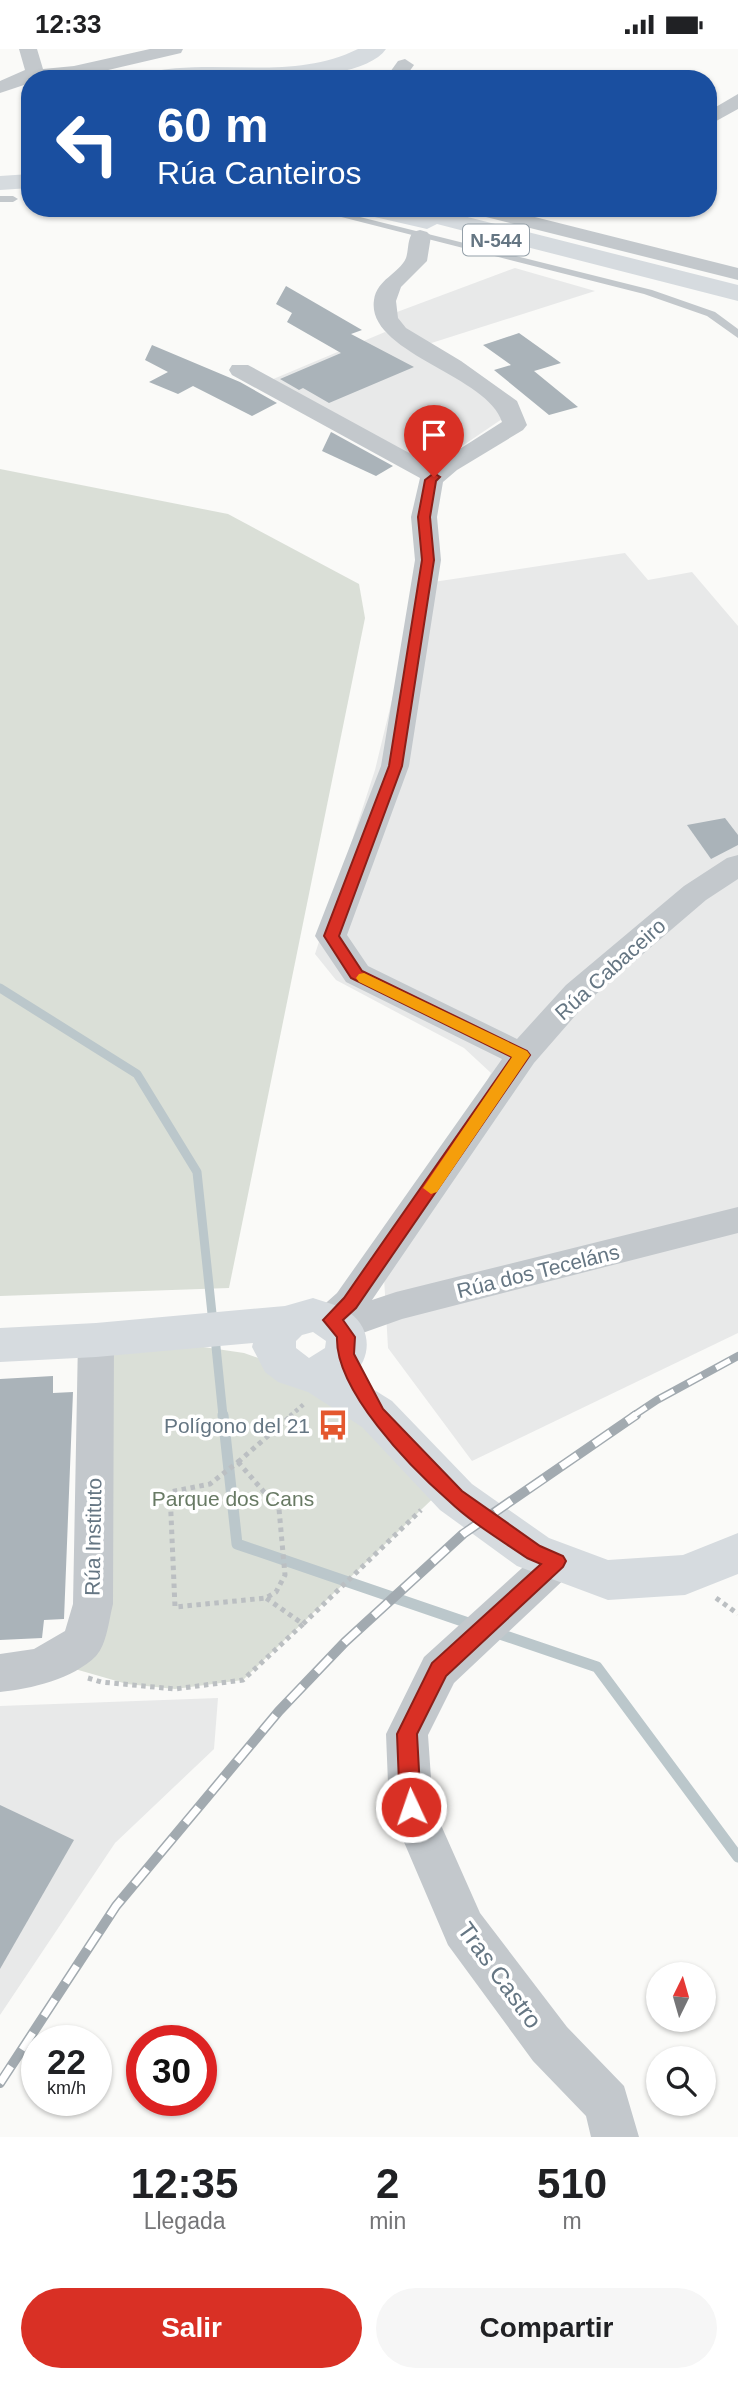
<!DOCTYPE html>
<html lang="es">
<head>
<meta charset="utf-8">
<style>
  body { margin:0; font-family:Arial,sans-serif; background:#f6f6f6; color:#202124; height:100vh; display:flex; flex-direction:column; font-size:26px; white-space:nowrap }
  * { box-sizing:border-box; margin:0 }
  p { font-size:23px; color:#757577 }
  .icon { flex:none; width:38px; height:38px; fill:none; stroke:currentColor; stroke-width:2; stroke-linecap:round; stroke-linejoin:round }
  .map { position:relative; height:2088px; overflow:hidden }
  .details { display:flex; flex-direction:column; background:#fff; flex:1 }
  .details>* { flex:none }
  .top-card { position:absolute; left:21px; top:21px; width:696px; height:147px; border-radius:28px; box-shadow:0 2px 5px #0004; background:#1a4fa0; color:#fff; overflow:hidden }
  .needle { width:46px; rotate:5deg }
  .tools { position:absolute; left:646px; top:1913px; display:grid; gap:14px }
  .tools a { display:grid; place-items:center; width:70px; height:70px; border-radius:50%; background:#fff; box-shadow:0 2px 5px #0004; font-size:35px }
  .speed { position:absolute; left:21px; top:1976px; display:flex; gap:14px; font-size:35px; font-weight:700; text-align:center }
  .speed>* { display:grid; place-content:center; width:91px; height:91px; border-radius:50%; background:#fff; box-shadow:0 2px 5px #0004; line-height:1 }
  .speed small { font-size:18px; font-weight:400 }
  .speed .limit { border:10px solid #d22; background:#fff; color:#111 }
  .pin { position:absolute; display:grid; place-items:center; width:60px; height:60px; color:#fff; margin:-72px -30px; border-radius:50% 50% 50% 0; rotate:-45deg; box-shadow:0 0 7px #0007 }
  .pin .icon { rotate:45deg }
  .me { position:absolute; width:77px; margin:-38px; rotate:357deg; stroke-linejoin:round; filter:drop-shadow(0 0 5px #0008) }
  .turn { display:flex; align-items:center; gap:24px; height:147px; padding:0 21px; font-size:32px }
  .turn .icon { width:91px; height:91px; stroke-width:2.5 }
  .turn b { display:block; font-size:49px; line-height:60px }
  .eta { display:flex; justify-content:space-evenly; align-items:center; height:119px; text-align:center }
  .eta b { font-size:42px; font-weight:800; line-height:49px }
  .action { display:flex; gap:14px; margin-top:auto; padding:14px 21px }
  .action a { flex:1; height:80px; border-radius:42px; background:#d93025; color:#fff; font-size:28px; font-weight:800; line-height:80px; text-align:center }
  .action a+a { background:#f6f6f6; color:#202124 }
  .status { display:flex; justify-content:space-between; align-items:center; height:49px; padding:0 35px; background:#fff; direction:ltr }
  .status svg { height:19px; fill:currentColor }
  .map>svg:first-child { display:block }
  .built { fill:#e8e9e9 }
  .green { fill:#dadfd7 }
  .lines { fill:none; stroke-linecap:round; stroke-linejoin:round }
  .stream-far1 { stroke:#bbc7cb; stroke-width:9 }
  .stream { stroke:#bbc7cb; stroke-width:11 }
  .building { fill:#aab3b9 }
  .path-far1 { stroke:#bbbfc2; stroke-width:4.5; stroke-dasharray:3.5 3.5; stroke-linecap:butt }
  .path { stroke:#bbbfc2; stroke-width:5; stroke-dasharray:4.5 4.5; stroke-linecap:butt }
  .lane { fill:#c3c8cc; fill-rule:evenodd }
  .street { fill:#c3c8cc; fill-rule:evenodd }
  .secondary { fill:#d6dbdf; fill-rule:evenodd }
  .highway { fill:#d6dbdf; fill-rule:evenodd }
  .rail-far1-casing { stroke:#a2aab0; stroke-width:8 }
  .rail-casing { stroke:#a2aab0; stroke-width:10 }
  .rail-far1 { stroke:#fff; stroke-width:5; stroke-dasharray:16; stroke-linecap:butt }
  .rail { stroke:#fff; stroke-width:7; stroke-dasharray:20; stroke-linecap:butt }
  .route { fill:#d93025; stroke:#8d1f18; stroke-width:2 }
  .slow { fill:#f59e0b }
  .labels { text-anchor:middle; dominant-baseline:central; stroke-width:7; stroke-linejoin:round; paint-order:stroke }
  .shield { fill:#fff; stroke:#939fa8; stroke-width:2 }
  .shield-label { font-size:19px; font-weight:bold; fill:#657683 }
  .street-label { font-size:21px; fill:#657683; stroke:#fff }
  .poi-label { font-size:21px; fill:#657683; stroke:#fff; text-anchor:end }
  .park-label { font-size:21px; fill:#687a64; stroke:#fff }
  .near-street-label { font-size:24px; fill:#657683; stroke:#fff }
</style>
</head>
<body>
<div class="status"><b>12:33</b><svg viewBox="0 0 49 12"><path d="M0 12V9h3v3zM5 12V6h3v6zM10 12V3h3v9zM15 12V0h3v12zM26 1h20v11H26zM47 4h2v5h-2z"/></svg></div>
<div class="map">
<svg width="738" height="2088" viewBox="0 0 738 2088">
  <rect width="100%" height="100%" fill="#fafaf8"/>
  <!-- built -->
  <g class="built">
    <polygon points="515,219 595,242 422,297 389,266"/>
    <polygon points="385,283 495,353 502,370 437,414 426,417 271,331"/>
    <polygon points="625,504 648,531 692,523 738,577 738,1284 472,1412 388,1299 384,1228 491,1024 464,999 336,931 315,905 375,721 420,535"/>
    <polygon points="218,1649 214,1700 115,1794 0,1966 0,1657"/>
  </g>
  <!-- green -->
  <g class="green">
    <polygon points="0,420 228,465 359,535 365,569 229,1239 0,1247"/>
    <polygon points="96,1291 176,1294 244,1304 293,1321 446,1437 243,1631 175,1640 127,1635 54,1614 83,1593"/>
  </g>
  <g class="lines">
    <!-- stream-far1 -->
    <g class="stream-far1">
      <polyline points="0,939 137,1025 197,1123 213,1274"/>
      <polyline points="215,1288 223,1367"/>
    </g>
    <!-- stream -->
    <g class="stream">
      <polyline points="223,1366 237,1495 474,1576"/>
      <polyline points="494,1583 597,1618 738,1808"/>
    </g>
  </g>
  <!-- building -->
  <g class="building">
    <polygon points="286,237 362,281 351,285 414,318 329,354 303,339 299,341 280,330 341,304 287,273 292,264 276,255"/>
    <polygon points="519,284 561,314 534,322 578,358 549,366 494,321 511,316 483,296"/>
    <polygon points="152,296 240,333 277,354 252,367 193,337 178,345 149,333 168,323 145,311"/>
    <polygon points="331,383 333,384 393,417 376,427 322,402"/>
    <polygon points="725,769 738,786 738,796 711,810 687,776"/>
    <polygon points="53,1327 53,1344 73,1343 64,1570 44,1571 42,1589 0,1591 0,1330"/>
    <polygon points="0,1756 74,1791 0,1920"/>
  </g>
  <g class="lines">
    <!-- path-far1 -->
    <polyline class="path-far1" points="290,1367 304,1355"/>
    <!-- path -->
    <g class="path">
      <polygon points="238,1413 279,1460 285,1526 276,1543 266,1549 175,1558 170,1443 210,1435"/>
      <polyline points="238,1413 292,1366"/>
      <polyline points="716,1549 738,1565"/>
      <polyline points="303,1575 421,1461"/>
      <polyline points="88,1629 101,1633 175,1640 243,1631 303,1575 266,1549"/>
    </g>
    <!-- lane -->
    <g class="lane">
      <polygon points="0,147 13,147 18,150 13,153 0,153"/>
      <polygon points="306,159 324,159 652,241 715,263 738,280 738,289 707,267 644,245"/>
    </g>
    <!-- street -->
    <g class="street">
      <polygon points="19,0 37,0 43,20 74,17 150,0 183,0 181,4 74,29 30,30 30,34 0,44 0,32 25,21"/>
      <polygon points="405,10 414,16 404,30 385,30 398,12"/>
      <polygon points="738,45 738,60 709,76 709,62"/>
      <polygon points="463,159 499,159 738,219 738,231 466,163"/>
      <path d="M420 181 427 183 431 187 427 212 401 238 396 252 398 269 406 279 461 312 517 352 527 376 523 381 457 421 443 433 437 468 441 511 409 717 347 886 368 917 517 990 566 936 684 837 727 809 738 806V830L706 851 588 952 534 1014 372 1251 396 1243 738 1158V1184L402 1270 340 1292 327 1288 324 1283 318 1281 313 1271 318 1261 337 1244 502 1010 346 933 315 887 381 717 415 511 411 468 420 429 232 326 229 321 232 316H248L433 417 502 373C488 326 366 304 374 251 377 230 399 225 406 209 409 200 407 191 413 183Z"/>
      <path d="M96 1276 109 1281 114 1291 113 1555C109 1570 107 1595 96 1607 73 1630 31 1640 0 1643V1605L34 1600 65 1582 73 1555 78 1291 83 1281Z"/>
      <polygon points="557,1495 571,1500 577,1512 571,1524 454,1634 428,1686 433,1758 480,1864 567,1978 624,2037 639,2088 591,2088 586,2067 533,2012 448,1896 389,1758 386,1685 424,1608 543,1500"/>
    </g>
    <!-- secondary -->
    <path class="secondary" d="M313 1249C325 1253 339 1256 350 1264 372 1280 372 1309 352 1327L392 1352 472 1435 549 1489 608 1511 683 1506 738 1484V1525L685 1546 608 1551 517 1517 440 1461 362 1378 308 1343 278 1333 265 1323 252 1298 253 1294 96 1308 0 1313V1279L96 1274 285 1257ZM313 1283 326 1292 325 1299 309 1309 296 1299V1292L302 1286Z"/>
    <!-- highway -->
    <g class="highway">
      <path d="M358 0H386C357 42 187 30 137 30L140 25C213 7 289 34 358 0Z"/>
      <polygon points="30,125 30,139 0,141 0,127"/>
      <polygon points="354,159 432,159 738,236 738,252 437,175 427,180 366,166 358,164"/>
    </g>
    <!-- rail-far1 casing -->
    <g class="rail-far1-casing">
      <polyline id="rail-far1" points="633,1367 657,1351 738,1307"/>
    </g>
    <!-- rail casing -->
    <g class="rail-casing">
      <polyline id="rail" points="0,2034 116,1857 279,1662 345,1593 463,1485 636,1366"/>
    </g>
    <!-- rail-far1 -->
    <use href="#rail-far1" class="rail-far1"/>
    <!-- rail -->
    <use href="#rail" class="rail"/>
  </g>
  <!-- route -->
  <path class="route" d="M434 424 440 428 436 432 430 468 434 511 402 717 339 887 362 922 527 1002 530 1006 356 1259 343 1271 355 1288 354 1305 383 1360 462 1442 540 1497 563 1507 566 1512 563 1518 446 1627 417 1685 421 1758 418 1765 411 1768 403 1765 400 1758 397 1685 432 1614 541 1515 527 1509C501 1491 472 1474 449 1452 410 1418 335 1341 337 1288L323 1271 344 1249 512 1008 351 929 324 887 389 717 422 511 418 468 425 431Z"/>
  <!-- slow -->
  <polygon class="slow" points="364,924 527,1002 530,1006 437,1143 431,1145 423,1139 512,1008 359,933 356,929 359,925"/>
  <!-- icons -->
  <defs>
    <g id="bus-bare" transform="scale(2.415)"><path d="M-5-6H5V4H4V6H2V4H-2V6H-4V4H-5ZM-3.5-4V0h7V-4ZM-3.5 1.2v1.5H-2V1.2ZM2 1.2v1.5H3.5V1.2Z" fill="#e4572e" stroke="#fff" stroke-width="2.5" paint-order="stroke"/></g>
  </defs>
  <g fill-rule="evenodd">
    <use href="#bus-bare" x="333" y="1376"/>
  </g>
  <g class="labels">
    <!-- shield labels -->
    <rect class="shield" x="463" y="175.5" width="66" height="31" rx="5"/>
    <g class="shield-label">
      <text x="496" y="191">N-544</text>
    </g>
    <!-- street labels -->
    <g class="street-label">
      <text transform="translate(610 920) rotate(-42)">Rúa Cabaceiro</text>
      <text transform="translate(538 1222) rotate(-14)">Rúa dos Teceláns</text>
      <text transform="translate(93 1488) rotate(-89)">Rúa Instituto</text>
    </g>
    <!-- poi labels -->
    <g class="poi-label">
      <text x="310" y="1376">Polígono del 21</text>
    </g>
    <!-- park labels -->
    <g class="park-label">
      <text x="233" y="1449">Parque dos Cans</text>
    </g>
    <!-- near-street labels -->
    <g class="near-street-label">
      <text transform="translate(500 1926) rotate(54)">Tras Castro</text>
    </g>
  </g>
</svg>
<div class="tools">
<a><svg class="needle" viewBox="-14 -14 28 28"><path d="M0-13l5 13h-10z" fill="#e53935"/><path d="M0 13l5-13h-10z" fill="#757577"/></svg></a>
<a><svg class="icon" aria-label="search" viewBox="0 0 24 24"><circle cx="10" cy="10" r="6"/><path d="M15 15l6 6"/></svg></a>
</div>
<div class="speed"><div>22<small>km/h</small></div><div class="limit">30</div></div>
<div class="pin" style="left:434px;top:428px;background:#d93025"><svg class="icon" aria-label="arrive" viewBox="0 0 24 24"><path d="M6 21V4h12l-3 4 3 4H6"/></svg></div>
<svg class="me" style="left:411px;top:1758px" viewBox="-20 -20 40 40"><circle r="17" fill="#d93025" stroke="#fff" stroke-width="3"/><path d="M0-11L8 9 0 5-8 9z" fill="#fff"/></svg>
<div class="top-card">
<div class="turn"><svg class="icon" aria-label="left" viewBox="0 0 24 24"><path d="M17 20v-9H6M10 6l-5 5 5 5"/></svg><div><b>60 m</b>Rúa Canteiros</div></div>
</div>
</div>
<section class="details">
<div class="eta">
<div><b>12:35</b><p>Llegada</p></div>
<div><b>2</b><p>min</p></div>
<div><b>510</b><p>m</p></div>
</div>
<div class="action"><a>Salir</a><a>Compartir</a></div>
</section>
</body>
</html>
